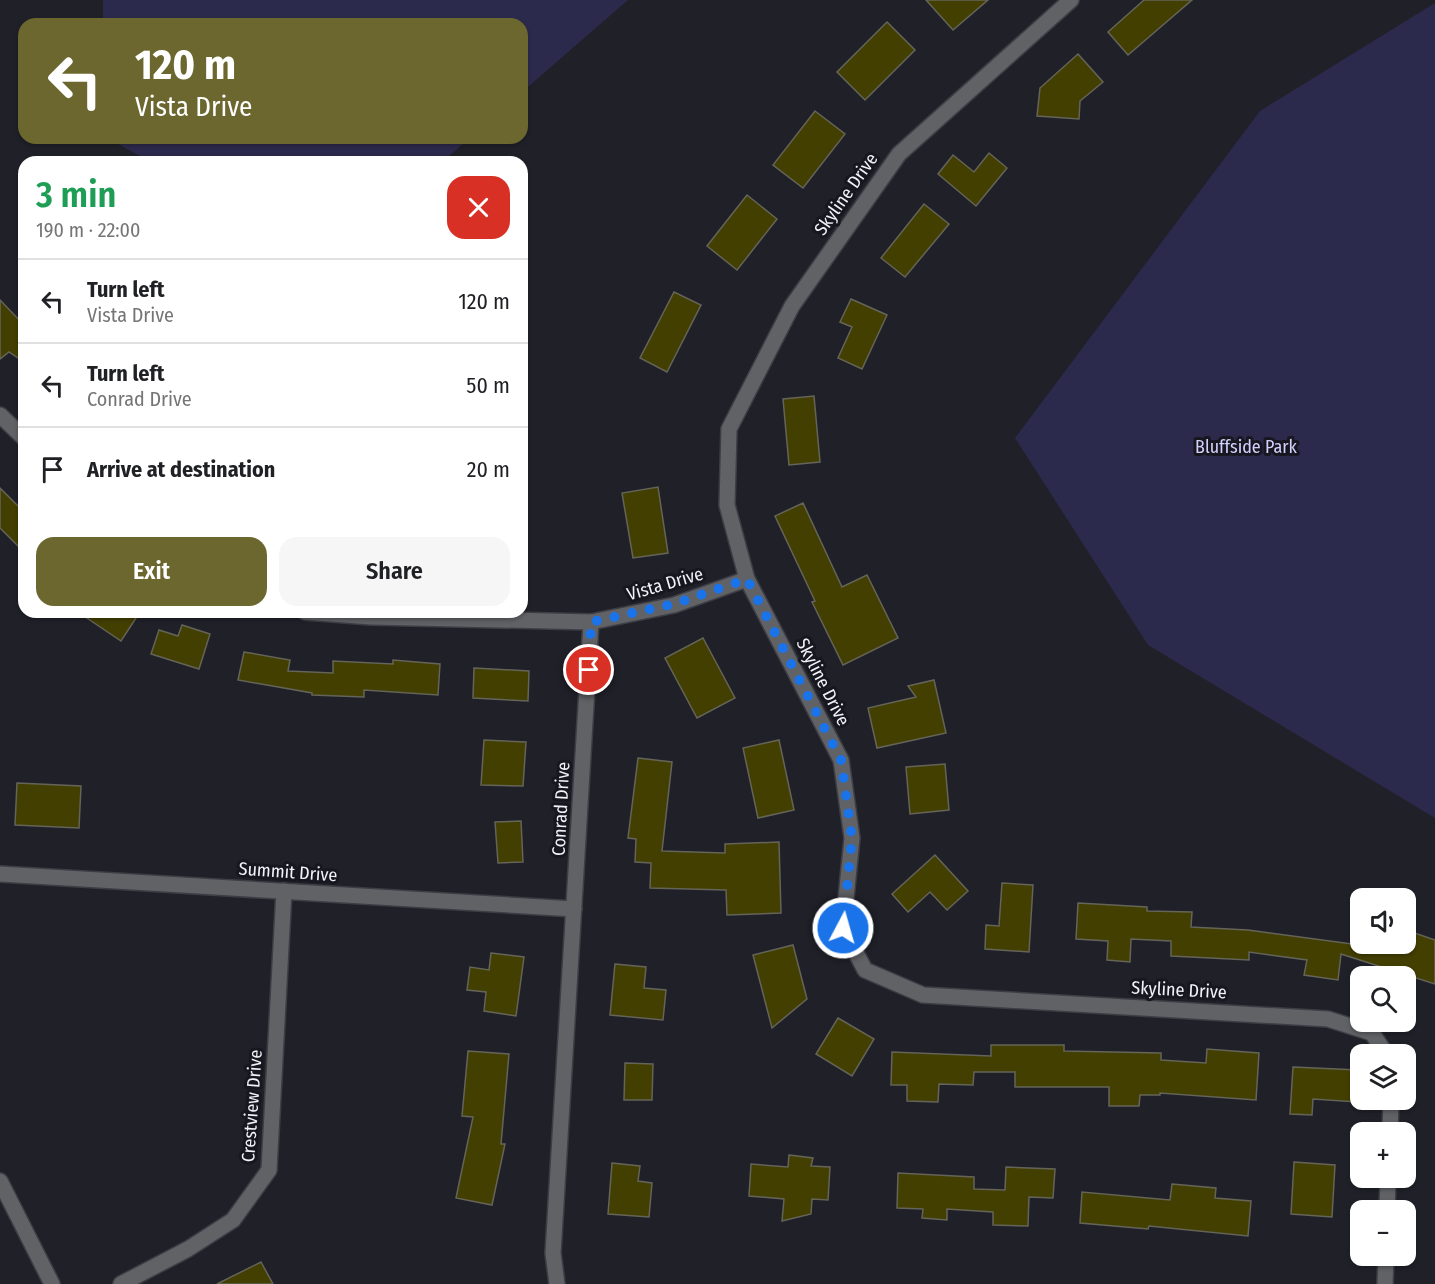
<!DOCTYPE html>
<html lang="en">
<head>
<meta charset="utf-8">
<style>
  body { margin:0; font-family:"Fira Sans Condensed",sans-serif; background:#f6f6f6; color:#202124; height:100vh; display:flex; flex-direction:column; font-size:22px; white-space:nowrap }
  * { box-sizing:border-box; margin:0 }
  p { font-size:20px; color:#757577 }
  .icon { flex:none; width:33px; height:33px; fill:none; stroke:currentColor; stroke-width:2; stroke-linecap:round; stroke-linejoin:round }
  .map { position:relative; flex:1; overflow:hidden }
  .sheet { position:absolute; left:18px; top:156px; width:510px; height:462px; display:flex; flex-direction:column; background:#fff; border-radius:18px; box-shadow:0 2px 4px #0004 }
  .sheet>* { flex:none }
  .guide { position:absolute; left:18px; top:18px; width:510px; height:126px; border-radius:18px; box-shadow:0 2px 4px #0004; background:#6b672f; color:#fff; overflow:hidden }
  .tools { position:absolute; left:1350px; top:888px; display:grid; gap:12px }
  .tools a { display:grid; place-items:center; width:66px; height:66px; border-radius:12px; background:#fff; box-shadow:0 2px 4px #0004; font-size:30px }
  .pin { position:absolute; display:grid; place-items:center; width:51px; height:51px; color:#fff; margin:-26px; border:3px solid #fff; border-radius:50%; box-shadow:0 2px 6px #0007 }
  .me { position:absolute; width:66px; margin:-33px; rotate:6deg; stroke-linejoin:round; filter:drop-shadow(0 0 4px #0008) }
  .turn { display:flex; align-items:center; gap:21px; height:126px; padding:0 18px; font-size:27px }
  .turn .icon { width:78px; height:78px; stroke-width:2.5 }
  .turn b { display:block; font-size:42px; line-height:51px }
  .round { display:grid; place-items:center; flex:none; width:63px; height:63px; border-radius:18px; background:#f6f6f6 }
  .summary { display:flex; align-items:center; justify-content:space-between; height:102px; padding:0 18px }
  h1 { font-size:36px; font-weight:600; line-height:45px; color:#1e9e55 }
  .primary-button { display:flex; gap:12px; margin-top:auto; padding:12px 18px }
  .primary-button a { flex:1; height:69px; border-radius:18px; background:#6b672f; color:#fff; font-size:24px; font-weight:600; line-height:69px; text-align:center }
  .primary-button a+a { background:#f6f6f6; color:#202124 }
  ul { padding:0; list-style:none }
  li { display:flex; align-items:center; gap:18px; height:84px; padding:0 18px; border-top:2px solid #e0e0e0 }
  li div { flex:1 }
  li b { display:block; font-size:22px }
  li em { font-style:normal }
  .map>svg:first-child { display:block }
  .green { fill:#2c2a4c }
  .building { fill:#433f01; stroke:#646459; stroke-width:1.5 }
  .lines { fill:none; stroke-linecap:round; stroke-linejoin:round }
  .street-casing { stroke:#3d3d46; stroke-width:18 }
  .street { stroke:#616266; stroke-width:15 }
  .route { stroke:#1a73e8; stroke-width:10; stroke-dasharray:0 18 }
  .labels { text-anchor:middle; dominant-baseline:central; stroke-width:6; stroke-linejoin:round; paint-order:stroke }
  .street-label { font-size:18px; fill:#f2f2f8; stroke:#17171f }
  .park-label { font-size:18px; fill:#d1d0fe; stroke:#17171f }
</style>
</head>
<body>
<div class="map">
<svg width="1435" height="1284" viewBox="0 0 1435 1284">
  <rect width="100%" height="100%" fill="#202029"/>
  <!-- green -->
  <g class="green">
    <polygon points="103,0 628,0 522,92 522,24 103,24"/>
    <polygon points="1435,3 1435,818 1148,645 1015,438 1260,111"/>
    <polygon points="107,138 470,138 442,162 151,162"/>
  </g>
  <!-- building -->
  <g class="building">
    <polygon points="926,0 988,0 953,30"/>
    <polygon points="1144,0 1192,0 1128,55 1108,32"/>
    <polygon points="887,22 915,50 865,100 837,72"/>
    <polygon points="1078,54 1103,82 1080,101 1079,119 1037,116 1040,88"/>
    <polygon points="815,111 845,134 803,188 773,165"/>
    <polygon points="989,153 1007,168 976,206 938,174 953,155 974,172"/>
    <polygon points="747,195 777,219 737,270 707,246"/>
    <polygon points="924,204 949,224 905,277 881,258"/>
    <polygon points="674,292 701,305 667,372 640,358"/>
    <polygon points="851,299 887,315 862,369 838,358 852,327 840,322"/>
    <polygon points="0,300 24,325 24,362 9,352 0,359"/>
    <polygon points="814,396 820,462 789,465 783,399"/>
    <polygon points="658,487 668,553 633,558 622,493"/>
    <polygon points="0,488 24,512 24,552 0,528"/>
    <polygon points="803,503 842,587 867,575 898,638 843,665 812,602 815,601 775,516"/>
    <polygon points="78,612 140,612 121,641"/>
    <polygon points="182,625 210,634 199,669 151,654 159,630 178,636"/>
    <polygon points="703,638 735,698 697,718 665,658"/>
    <polygon points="244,652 290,660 288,671 333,673 333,661 393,664 393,660 440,664 438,695 364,690 364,697 312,695 312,693 238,680"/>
    <polygon points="474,668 529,671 528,701 473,698"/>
    <polygon points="934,680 946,733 877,748 868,708 916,697 908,686"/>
    <polygon points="484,740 526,742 523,786 481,785"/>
    <polygon points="779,740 794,810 758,818 743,748"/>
    <polygon points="638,758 672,762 662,851 725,853 725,844 779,842 781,913 727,915 726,890 650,888 651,863 635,862 636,839 628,838"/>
    <polygon points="945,764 949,810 910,814 906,767"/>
    <polygon points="17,783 81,786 79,828 15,825"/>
    <polygon points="521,821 523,862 498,863 495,822"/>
    <polygon points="935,855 968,891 947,910 930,892 908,912 892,894"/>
    <polygon points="1002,883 1033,885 1029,952 985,949 986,925 999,926"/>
    <polygon points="1078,903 1147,907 1147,911 1192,912 1191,927 1248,930 1367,946 1368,944 1406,944 1406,930 1435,940 1435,984 1341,954 1338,980 1304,975 1307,960 1249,952 1249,960 1171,956 1171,941 1131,939 1130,962 1107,960 1108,941 1076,939"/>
    <polygon points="793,945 807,999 772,1028 753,955"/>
    <polygon points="491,953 524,957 516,1016 484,1011 486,992 467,990 470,967 489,970"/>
    <polygon points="615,964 646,967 644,988 666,990 663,1020 610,1015"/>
    <polygon points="838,1018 874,1039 852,1076 816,1054"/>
    <polygon points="991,1045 1064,1045 1064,1051 1161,1053 1161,1060 1206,1063 1207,1049 1259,1053 1256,1100 1160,1093 1160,1095 1140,1095 1139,1106 1109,1106 1109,1087 1015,1087 1015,1072 974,1072 973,1085 939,1084 938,1102 907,1101 907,1085 891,1085 892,1052 991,1056"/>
    <polygon points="468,1051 509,1054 501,1144 505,1144 492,1205 456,1198 473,1117 462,1116"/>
    <polygon points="625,1063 653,1064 652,1100 624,1100"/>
    <polygon points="1293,1067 1358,1070 1357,1102 1313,1099 1312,1115 1290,1114"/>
    <polygon points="789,1155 813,1158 811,1166 830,1167 828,1200 812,1199 811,1214 782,1221 784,1199 749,1196 751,1164 788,1167"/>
    <polygon points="1294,1162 1335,1165 1332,1217 1291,1214"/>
    <polygon points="612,1163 640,1166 638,1181 652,1183 649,1217 608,1214"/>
    <polygon points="1006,1167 1055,1169 1053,1198 1029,1197 1028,1226 993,1225 993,1212 947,1209 947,1220 922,1218 923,1209 897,1208 898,1173 974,1177 974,1189 1005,1190"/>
    <polygon points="1172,1184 1216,1188 1215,1198 1251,1201 1248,1236 1149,1226 1148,1229 1080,1223 1082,1192 1170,1200"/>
    <polygon points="261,1262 273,1284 217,1284"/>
  </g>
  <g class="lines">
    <!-- street casing -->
    <g class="street-casing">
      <g id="street">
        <polyline points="1071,0 899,154 792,306 729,429 727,505 747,579 841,760 852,838 843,928 865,970 923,995 1328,1019 1372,1033 1386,1054"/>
        <polyline points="0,415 24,438"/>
        <polyline points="305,612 371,617 591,622 674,605 747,579"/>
        <polyline points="0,874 574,909"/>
        <polyline points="1390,1132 1391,1100"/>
        <polyline points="0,1181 52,1284"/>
        <polyline points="1387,1210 1388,1178"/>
        <polyline points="121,1284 188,1249 233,1220 269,1170 284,891"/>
        <polyline points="557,1284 553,1253 591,622"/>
        <polyline points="1385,1284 1386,1256"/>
      </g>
    </g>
    <!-- street -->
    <use href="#street" class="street"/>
  </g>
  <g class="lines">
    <!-- route -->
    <polyline class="route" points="589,670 591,622 674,604 747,579 841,760 852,838 843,928"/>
  </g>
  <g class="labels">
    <!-- street labels -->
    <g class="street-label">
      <text transform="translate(846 194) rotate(-55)">Skyline Drive</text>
      <text transform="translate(665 584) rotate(-16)">Vista Drive</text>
      <text transform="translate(823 682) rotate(63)">Skyline Drive</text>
      <text transform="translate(561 809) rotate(-87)">Conrad Drive</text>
      <text transform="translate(288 872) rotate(4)">Summit Drive</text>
      <text transform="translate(1179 990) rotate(3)">Skyline Drive</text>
      <text transform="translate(252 1106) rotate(-86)">Crestview Drive</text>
    </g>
    <!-- park labels -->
    <g class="park-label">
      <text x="1246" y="447">Bluffside Park</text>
    </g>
  </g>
</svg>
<div class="tools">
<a><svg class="icon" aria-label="sound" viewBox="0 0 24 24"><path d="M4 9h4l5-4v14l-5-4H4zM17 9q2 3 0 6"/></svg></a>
<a><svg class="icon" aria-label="search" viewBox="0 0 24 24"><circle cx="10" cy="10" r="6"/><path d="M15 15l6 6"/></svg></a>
<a><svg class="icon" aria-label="layers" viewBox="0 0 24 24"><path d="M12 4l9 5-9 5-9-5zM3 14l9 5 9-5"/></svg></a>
<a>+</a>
<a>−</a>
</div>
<div class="pin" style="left:589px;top:670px;background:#d93025"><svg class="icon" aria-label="arrive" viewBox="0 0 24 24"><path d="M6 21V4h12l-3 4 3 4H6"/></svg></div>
<svg class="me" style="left:843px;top:928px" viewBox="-20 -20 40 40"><circle r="17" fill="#1a73e8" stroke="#fff" stroke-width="3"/><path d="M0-11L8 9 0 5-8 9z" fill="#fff"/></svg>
<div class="guide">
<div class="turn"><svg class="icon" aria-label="left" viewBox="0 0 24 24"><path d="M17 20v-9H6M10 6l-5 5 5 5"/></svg><div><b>120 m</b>Vista Drive</div></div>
</div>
<section class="sheet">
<div class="summary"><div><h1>3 min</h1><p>190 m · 22:00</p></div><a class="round" style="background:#d93025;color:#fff"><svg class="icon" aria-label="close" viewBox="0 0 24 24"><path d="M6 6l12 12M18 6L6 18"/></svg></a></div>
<ul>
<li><svg class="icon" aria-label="left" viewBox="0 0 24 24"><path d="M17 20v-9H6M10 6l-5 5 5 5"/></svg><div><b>Turn left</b><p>Vista Drive</p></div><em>120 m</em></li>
<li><svg class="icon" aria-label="left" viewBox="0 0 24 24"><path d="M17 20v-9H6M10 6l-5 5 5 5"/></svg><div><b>Turn left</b><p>Conrad Drive</p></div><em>50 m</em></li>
<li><svg class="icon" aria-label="arrive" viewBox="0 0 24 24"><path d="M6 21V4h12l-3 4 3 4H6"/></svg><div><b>Arrive at destination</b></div><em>20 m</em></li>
</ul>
<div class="primary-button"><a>Exit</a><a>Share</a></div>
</section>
</div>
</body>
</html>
